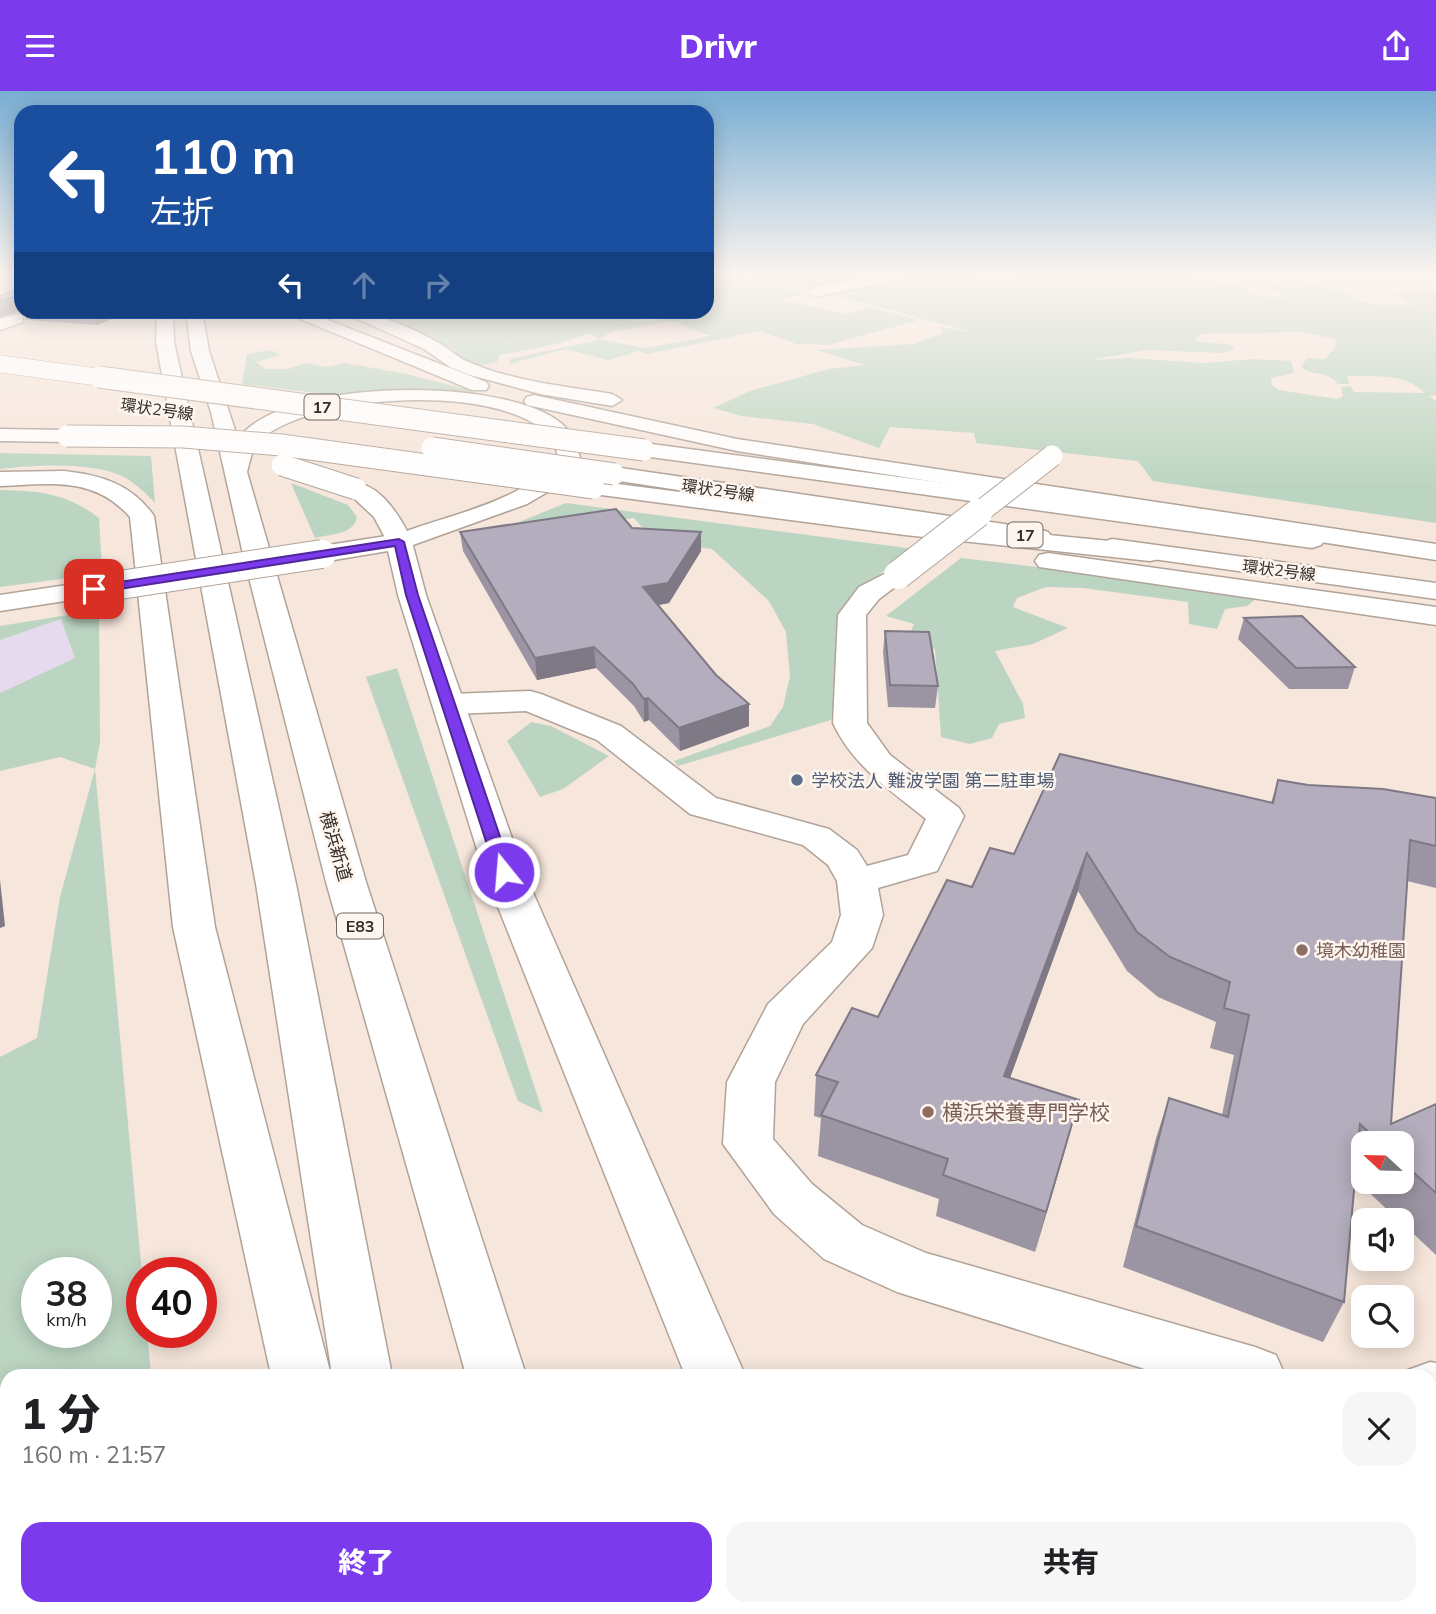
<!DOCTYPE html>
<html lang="ja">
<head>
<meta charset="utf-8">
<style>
  body { margin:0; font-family:Mulish,"Noto Sans JP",sans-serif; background:#f6f6f6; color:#202124; height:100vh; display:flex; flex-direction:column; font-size:26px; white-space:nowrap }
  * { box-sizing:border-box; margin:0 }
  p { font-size:23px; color:#757577 }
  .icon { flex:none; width:38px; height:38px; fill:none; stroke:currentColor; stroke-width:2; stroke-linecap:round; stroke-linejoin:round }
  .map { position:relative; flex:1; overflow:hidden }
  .drawer { position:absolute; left:0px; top:1278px; width:1437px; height:247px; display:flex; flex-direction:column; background:#fff; border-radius:21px 21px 0 0; box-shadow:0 4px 18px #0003 }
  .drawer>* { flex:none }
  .banner { position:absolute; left:14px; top:14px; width:700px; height:214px; border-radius:21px; box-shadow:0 4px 18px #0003; background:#1a4fa0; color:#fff; overflow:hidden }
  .needle { width:46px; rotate:292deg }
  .controls { position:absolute; left:1351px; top:1040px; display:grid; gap:14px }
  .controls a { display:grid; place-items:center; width:63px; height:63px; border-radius:14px; background:#fff; box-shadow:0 4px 18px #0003; font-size:35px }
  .speed { position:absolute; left:21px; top:1166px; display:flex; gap:14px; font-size:35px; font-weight:700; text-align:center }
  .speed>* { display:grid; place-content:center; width:91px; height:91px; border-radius:50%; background:#fff; box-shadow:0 4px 18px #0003; line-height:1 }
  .speed small { font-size:18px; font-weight:400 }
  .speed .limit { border:10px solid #d22; background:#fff; color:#111 }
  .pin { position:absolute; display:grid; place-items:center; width:60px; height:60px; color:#fff; margin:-30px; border-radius:14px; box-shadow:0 4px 10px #0006 }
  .me { position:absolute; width:77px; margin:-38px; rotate:343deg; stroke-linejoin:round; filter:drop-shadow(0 0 5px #0008) }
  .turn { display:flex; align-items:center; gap:24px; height:147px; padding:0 21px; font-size:32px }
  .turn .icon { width:91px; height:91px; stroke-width:2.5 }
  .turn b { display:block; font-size:49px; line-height:60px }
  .lanes { display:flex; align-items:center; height:66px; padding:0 21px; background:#0003; justify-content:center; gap:35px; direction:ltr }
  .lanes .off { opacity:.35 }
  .round { display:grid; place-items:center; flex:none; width:74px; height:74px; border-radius:21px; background:#f6f6f6 }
  .overview { display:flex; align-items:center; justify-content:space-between; height:119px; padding:0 21px }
  h1 { font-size:42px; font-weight:800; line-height:52px }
  .cta { display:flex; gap:14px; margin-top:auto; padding:14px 21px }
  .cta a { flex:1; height:80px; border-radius:21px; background:#7c3aed; color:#fff; font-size:28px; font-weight:800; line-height:80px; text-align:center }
  .cta a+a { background:#f6f6f6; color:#202124 }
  header { display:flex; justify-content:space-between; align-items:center; height:91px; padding:0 21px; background:#7c3aed; color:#fff; font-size:32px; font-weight:800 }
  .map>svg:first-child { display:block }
  .industrial { fill:#e6daee }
  .green { fill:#bcd5c2; fill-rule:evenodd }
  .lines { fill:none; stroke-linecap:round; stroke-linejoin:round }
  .highway-tunnel { stroke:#cfc1b7; stroke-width:17; stroke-dasharray:17 8; stroke-linecap:butt }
  .street-casing { stroke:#b1a398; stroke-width:3 }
  .secondary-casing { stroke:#b1a398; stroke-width:3 }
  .primary-casing { stroke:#b1a398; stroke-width:3 }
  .highway-casing { stroke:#b1a398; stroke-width:3 }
  .street { fill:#fff; fill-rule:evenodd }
  .secondary { fill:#fff; fill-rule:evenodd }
  .primary { fill:#fff; fill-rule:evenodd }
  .highway { fill:#fff; fill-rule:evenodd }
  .street-bridge-far1-casing { stroke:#b1a398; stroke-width:23; stroke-linecap:butt }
  .street-bridge-casing { stroke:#b1a398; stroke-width:30; stroke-linecap:butt }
  .secondary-bridge-casing { stroke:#b1a398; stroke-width:30; stroke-linecap:butt }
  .primary-bridge-far1-casing { stroke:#b1a398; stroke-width:18; stroke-linecap:butt }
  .primary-bridge-casing { stroke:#b1a398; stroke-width:23; stroke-linecap:butt }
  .highway-bridge-casing { stroke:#b1a398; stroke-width:23; stroke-linecap:butt }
  .street-bridge-far1 { stroke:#fff; stroke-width:21 }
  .street-bridge { stroke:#fff; stroke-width:28 }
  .secondary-bridge { stroke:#fff; stroke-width:28 }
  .primary-bridge-far1 { stroke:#fff; stroke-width:17 }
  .primary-bridge { stroke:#fff; stroke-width:21 }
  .highway-bridge { stroke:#fff; stroke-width:21 }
  .wall { fill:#9b95a3; fill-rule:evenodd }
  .shaded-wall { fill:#7e7984 }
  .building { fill:#b4adbd; stroke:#7e7984; stroke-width:2 }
  .route { fill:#7c3aed; stroke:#51269a; stroke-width:2 }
  .service-dot { fill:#5c6f8a; stroke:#fef5ee; stroke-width:2.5 }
  .education-dot { fill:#8d6e63; stroke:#fef5ee; stroke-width:2.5 }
  .labels { text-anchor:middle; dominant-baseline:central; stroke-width:5; stroke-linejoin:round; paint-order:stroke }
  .shield { fill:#fef5ee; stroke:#706964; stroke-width:2 }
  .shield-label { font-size:16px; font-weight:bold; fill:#332d29 }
  .far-street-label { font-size:16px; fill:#332d29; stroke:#fef5ee }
  .service-label { font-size:18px; fill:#4e5e75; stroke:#fef5ee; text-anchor:start }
  .street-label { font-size:18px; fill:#332d29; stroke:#fef5ee }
  .education-label { font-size:18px; fill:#785e54; stroke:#fef5ee; text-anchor:start }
  .near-education-label { font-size:21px; fill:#785e54; stroke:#fef5ee; text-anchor:start }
</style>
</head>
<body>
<header><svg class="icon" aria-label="menu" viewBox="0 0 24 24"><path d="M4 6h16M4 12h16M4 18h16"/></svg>Drivr<svg class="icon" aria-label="share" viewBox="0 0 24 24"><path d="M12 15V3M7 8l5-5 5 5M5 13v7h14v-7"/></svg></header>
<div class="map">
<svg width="1436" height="1523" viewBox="0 0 1436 1523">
  <rect width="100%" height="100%" fill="#f6e6db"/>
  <!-- industrial -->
  <polygon class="industrial" points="61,528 75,567 0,602 0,549"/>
  <!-- green -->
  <g class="green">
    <path d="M707 183H967L1009 191 1013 183H1196L1198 189 1237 193 1257 205 1285 207 1283 203 1265 195 1288 187 1360 205H1351C1366 216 1393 214 1411 214L1391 201H1436V304L1429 305 1436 310V432L1153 390 1138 370 976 352 974 342 890 336 879 357 813 333 742 325 713 317 750 300 829 278 864 274 816 259 914 253 941 243 943 238 939 236 972 241 819 200 732 185 806 202 782 209 846 223 869 216 919 229 828 254 797 253 760 240 648 263 639 260 608 269 566 258 509 273 510 268 599 249 590 243 619 232 677 227C635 225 609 236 570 249 548 256 523 259 500 264L497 271 477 275 460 267 453 258 429 247 356 221 707 220ZM665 231H677L710 245 645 257 599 248 611 241ZM1301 241 1336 248 1335 257 1325 268 1307 267 1301 276C1314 287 1324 277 1338 293H1349L1347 285C1376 286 1404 281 1425 302L1354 301 1350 295 1341 296 1343 305 1337 308 1279 299 1272 294 1271 287 1294 282 1291 270 1254 268 1203 272 1131 267 1089 269 1147 259 1223 262 1233 259 1234 254 1194 250 1202 243Z"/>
    <polygon points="271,259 281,264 256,271 266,278 287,278 306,272 326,276 345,272 407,283 476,301 468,304 359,307 242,293 247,263"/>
    <path d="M0 362 151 365 155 412C147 403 136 393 126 387 95 370 34 374 0 378Z"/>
    <path d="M291 392 348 414 357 426C354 444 330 443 315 447Z"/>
    <path d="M0 399C40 400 66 402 99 427L102 478 61 488 0 496Z"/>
    <polygon points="566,412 914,458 857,500 838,526 839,588 831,629 678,675 674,670 770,635 783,616 790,585 786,541 769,510 712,458 654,450 634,427 472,450"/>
    <polygon points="961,467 1172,492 1257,507 1247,515 1225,518 1217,538 1189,533 1188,511 1083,497 1046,496 1017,507 1013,516 1068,537 1033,553 995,560 1023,613 1025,627 999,633 992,647 970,653 941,646 935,558 905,554 914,533 886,525"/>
    <path d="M99 519 100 651 95 678 142 1183V1241H147L151 1284H7V1517H217L219 1523H0V966L37 947 60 806 95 678 60 666 0 680V602L75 567 61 528 0 549V535ZM37 1181H96V1241H37Z"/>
    <polygon points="397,577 543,1022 518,1010 366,586"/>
    <polygon points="531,631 551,635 609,665 563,698 540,706 507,650"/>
  </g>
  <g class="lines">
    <!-- highway-tunnel -->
    <polyline class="highway-tunnel" points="0,227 21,220"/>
    <!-- street casing -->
    <g class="street-casing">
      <g id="street">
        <polygon points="883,183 910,183 903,187 815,206 807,201 815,196"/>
        <path d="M340 220C372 220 409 235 437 251 447 256 455 264 464 269 510 290 563 295 612 303L622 309 612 315 540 303 470 284 450 276 424 258Z"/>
        <polygon points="1048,462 1436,516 1436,534 1039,476 1035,470 1039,464"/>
        <path d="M898 476 908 478 911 484 879 508 866 524 867 632 890 664 959 717 964 725 937 780 878 797 883 824 872 857 803 933 775 991 773 1048 812 1093 862 1134 926 1162 1255 1256 1276 1264 1285 1284H1164L897 1201 824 1168 774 1123 723 1053 727 991 768 913 832 851 841 824 837 790 828 774 803 754 690 723 597 649 526 620 451 623 440 620 435 613 440 606 451 603 530 600 541 603 621 635 716 707 829 738 857 759 867 775 908 764 926 728C890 699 853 675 833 632L838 524 859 496Z"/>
        <polygon points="1430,1271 1436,1272 1436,1330 1430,1329 1430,1284 1406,1284 1408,1279"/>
      </g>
    </g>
    <!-- secondary casing -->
    <g class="secondary-casing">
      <g id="secondary">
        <polygon points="399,443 408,446 412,451 426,504 524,781 745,1284 685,1284 484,781 398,504 388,460 322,471 313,469 309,463 313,457 322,455"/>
        <polygon points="94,490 104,492 108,498 104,504 0,520 0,504"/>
        <polygon points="778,1517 849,1517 851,1523 780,1523"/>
      </g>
    </g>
    <!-- primary casing -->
    <g class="primary-casing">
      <g id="primary">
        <polygon points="644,352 1312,441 1321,444 1325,449 1321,454 1312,457 636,364 633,359"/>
        <polygon points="614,376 1039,438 1048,441 1052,446 1048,451 1039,454 606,388 603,383 606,378"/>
        <polygon points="1112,448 1436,492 1436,508 1103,461 1099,456 1103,451"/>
      </g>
    </g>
    <!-- highway casing -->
    <g class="highway-casing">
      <g id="highway">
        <polygon points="157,220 173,220 174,251 296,793 392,1284 332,1284 256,793 156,251"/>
        <path d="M186 220H202L209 260 238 348C282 286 507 285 562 333 572 342 576 355 580 366L563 392 527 413 399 459 390 456 374 426 344 398 348 393C374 387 396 419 407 440 453 423 529 408 558 366 556 358 554 348 547 342 493 292 317 303 262 347 252 355 250 371 247 381L366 791 526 1284H466L326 791 243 463 211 321 191 260Z"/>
        <polygon points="281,220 305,220 486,291 489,295 486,299 472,299"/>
        <polygon points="17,223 23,225 23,231 0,239 0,228"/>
        <polygon points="534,304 737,348 1436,453 1436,469 737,360 527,314 524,310 527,306"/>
        <polygon points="0,338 67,339 78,345 67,351 0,350"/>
        <path d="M64 380C101 384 132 393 154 425L215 836 331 1284H271L173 836 130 426C94 385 50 393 0 395V381Z"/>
        <polygon points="594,390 905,430 1150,454 1159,456 1163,462 1159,468 1150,470 905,444 586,402 582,397 586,392"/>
        <polygon points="321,1517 438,1517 439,1523 322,1523"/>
        <polygon points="532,1517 602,1517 604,1523 534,1523"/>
      </g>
    </g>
    <!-- street -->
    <use href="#street" class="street"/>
    <!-- secondary -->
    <use href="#secondary" class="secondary"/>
    <!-- primary -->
    <use href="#primary" class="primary"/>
    <!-- highway -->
    <use href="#highway" class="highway"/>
    <!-- street-bridge-far1 casing -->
    <g class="street-bridge-far1-casing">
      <polyline id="street-bridge-far1" points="976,424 1052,365"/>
    </g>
    <!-- street-bridge casing -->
    <g class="street-bridge-casing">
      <polyline id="street-bridge" points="898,484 978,422"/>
    </g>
    <!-- secondary-bridge casing -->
    <g class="secondary-bridge-casing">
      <polyline id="secondary-bridge" points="94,498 322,463"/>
    </g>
    <!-- primary-bridge-far1 casing -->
    <g class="primary-bridge-far1-casing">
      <polyline id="primary-bridge-far1" points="0,273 112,288"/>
    </g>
    <!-- primary-bridge casing -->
    <g class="primary-bridge-casing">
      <g id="primary-bridge">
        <polyline points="99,286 644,359"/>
        <polyline points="432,357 614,383"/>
      </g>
    </g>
    <!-- highway-bridge casing -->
    <g class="highway-bridge-casing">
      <g id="highway-bridge">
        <polyline points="67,345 183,346 281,354 594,397"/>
        <polyline points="282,374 356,398"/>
      </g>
    </g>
    <!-- street-bridge-far1 -->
    <use href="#street-bridge-far1" class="street-bridge-far1"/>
    <!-- street-bridge -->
    <use href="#street-bridge" class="street-bridge"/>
    <!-- secondary-bridge -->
    <use href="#secondary-bridge" class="secondary-bridge"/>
    <!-- primary-bridge-far1 -->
    <use href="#primary-bridge-far1" class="primary-bridge-far1"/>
    <!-- primary-bridge -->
    <use href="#primary-bridge" class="primary-bridge"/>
    <!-- highway-bridge -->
    <use href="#highway-bridge" class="highway-bridge"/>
  </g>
  <!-- wall -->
  <g class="wall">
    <polygon points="0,183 21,183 21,187 0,185"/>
    <polygon points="21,197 21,220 131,220 97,234 26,229 24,223 18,221 0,205"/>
    <polygon points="632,437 701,460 669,512 658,514 749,635 680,660 649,629 644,631 634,615 596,577 537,589 463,460 460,441"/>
    <polygon points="1244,527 1355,576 1348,598 1289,598 1238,548"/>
    <polygon points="885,540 938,595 935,617 888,616 883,561"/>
    <path d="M1278 689 1308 694 1436 707V797L1407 790 1391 1033 1436 1013V1164L1402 1132V1129H1398L1355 1088 1344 1211 1323 1251 1123 1176 1156 1047 1169 1007 1222 1024 1234 964 1210 957 1216 931 1158 906 1127 880 1078 800 1010 987 1068 1049 1035 1161 936 1125 939 1108 818 1065 821 1027 814 1025 816 984 878 926 972 796 1014 763 1271 712ZM1363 1052H1402V1090H1363Z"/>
  </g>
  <!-- shaded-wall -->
  <g class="shaded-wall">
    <polygon points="13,206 18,221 0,226 0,210"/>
    <polygon points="93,220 131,220 97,234"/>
    <polygon points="701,441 701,460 669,512 644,517 643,496"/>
    <polygon points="594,556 596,577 537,589 535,567"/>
    <polygon points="648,607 649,629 644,631 644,608"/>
    <polygon points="749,613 749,635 680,660 679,637"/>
    <polygon points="1087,762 1078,800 996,1025 1004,985"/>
    <polygon points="0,789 5,835 0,837"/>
    <polygon points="1079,1009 1068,1049 1035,1161 1046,1121"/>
  </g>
  <!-- building -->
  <g class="building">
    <polygon points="21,197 21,214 20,209 13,206 0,210 0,205"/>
    <polygon points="616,418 632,437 701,441 668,492 643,496 716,584 749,613 679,637 648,607 644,608 633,593 594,556 535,567 460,441"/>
    <polygon points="1302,525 1355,576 1296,577 1244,527"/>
    <polygon points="885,540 929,541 938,595 890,594"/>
    <polygon points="1060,663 1273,712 1278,689 1308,694 1383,698 1436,707 1436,755 1410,749 1391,1033 1436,1013 1436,1102 1402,1071 1402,1052 1380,1052 1360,1033 1344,1211 1136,1135 1169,1007 1228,1026 1249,924 1224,917 1230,891 1170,866 1137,841 1087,762 1004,985 1079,1009 1046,1121 943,1084 948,1068 821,1024 838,991 816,984 852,917 878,926 947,789 972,796 990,757 1014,763"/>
  </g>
  <!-- sky -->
  <linearGradient id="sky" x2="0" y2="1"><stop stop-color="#78add3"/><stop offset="0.46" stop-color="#fbf4ef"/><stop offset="1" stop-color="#fbf4ef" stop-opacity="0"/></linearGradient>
  <rect width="1436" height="396" fill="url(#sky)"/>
  <!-- route -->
  <polygon class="route" points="399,448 404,451 418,504 512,781 509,785 504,786 496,781 406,504 395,455 94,502 88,498 94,495"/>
  <!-- markers -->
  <circle class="service-dot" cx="797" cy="689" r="7"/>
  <g class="education-dot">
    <circle cx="1302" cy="859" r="7"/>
    <circle cx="928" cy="1021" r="7"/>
  </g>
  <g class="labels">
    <!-- shield labels -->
    <g class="shield">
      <rect x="304.5" y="303.5" width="35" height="25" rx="5"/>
      <rect x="1007.5" y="431.5" width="35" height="25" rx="5"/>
      <rect x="337" y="822.5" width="46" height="25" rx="5"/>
    </g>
    <g class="shield-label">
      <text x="322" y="316">17</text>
      <text x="1025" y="444">17</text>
      <text x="360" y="835">E83</text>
    </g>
    <!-- far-street labels -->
    <g class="far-street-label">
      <text transform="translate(157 318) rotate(8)">環状2号線</text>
      <text transform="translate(718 399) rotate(8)">環状2号線</text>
      <text transform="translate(1279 479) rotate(7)">環状2号線</text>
    </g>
    <!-- service labels -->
    <g class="service-label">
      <text x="811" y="689">学校法人 難波学園 第二駐車場</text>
    </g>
    <!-- street labels -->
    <g class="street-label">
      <text transform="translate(336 755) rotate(74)">横浜新道</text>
    </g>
    <!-- education labels -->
    <g class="education-label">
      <text x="1316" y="859">境木幼稚園</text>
    </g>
    <!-- near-education labels -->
    <g class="near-education-label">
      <text x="942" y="1021">横浜栄養専門学校</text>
    </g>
  </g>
</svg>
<div class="controls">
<a><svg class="needle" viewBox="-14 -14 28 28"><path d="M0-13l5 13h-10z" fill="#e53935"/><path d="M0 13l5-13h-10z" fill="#757577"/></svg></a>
<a><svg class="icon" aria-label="sound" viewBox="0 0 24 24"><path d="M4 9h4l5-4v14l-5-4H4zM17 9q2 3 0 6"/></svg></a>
<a><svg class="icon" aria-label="search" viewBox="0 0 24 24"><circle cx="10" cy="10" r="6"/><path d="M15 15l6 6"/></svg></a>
</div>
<div class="speed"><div>38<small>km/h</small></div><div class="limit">40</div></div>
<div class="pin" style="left:94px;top:498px;background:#d93025"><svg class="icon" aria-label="arrive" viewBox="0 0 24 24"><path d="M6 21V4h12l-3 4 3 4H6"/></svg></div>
<svg class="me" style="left:504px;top:781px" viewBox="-20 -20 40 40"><circle r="17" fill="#7c3aed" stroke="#fff" stroke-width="3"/><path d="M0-11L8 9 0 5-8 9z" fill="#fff"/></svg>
<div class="banner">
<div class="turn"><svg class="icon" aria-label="left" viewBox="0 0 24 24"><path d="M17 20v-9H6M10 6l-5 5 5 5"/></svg><div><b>110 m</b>左折</div></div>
<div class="lanes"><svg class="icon" aria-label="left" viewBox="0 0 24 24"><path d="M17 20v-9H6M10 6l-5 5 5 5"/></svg><svg class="icon off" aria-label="ahead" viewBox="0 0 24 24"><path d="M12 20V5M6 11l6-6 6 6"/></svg><svg class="icon off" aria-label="right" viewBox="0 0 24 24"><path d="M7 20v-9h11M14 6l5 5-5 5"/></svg></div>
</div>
<section class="drawer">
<div class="overview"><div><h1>1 分</h1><p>160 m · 21:57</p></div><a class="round"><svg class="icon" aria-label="close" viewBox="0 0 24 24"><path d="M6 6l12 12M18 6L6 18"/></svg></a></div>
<div class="cta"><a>終了</a><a>共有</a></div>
</section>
</div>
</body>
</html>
